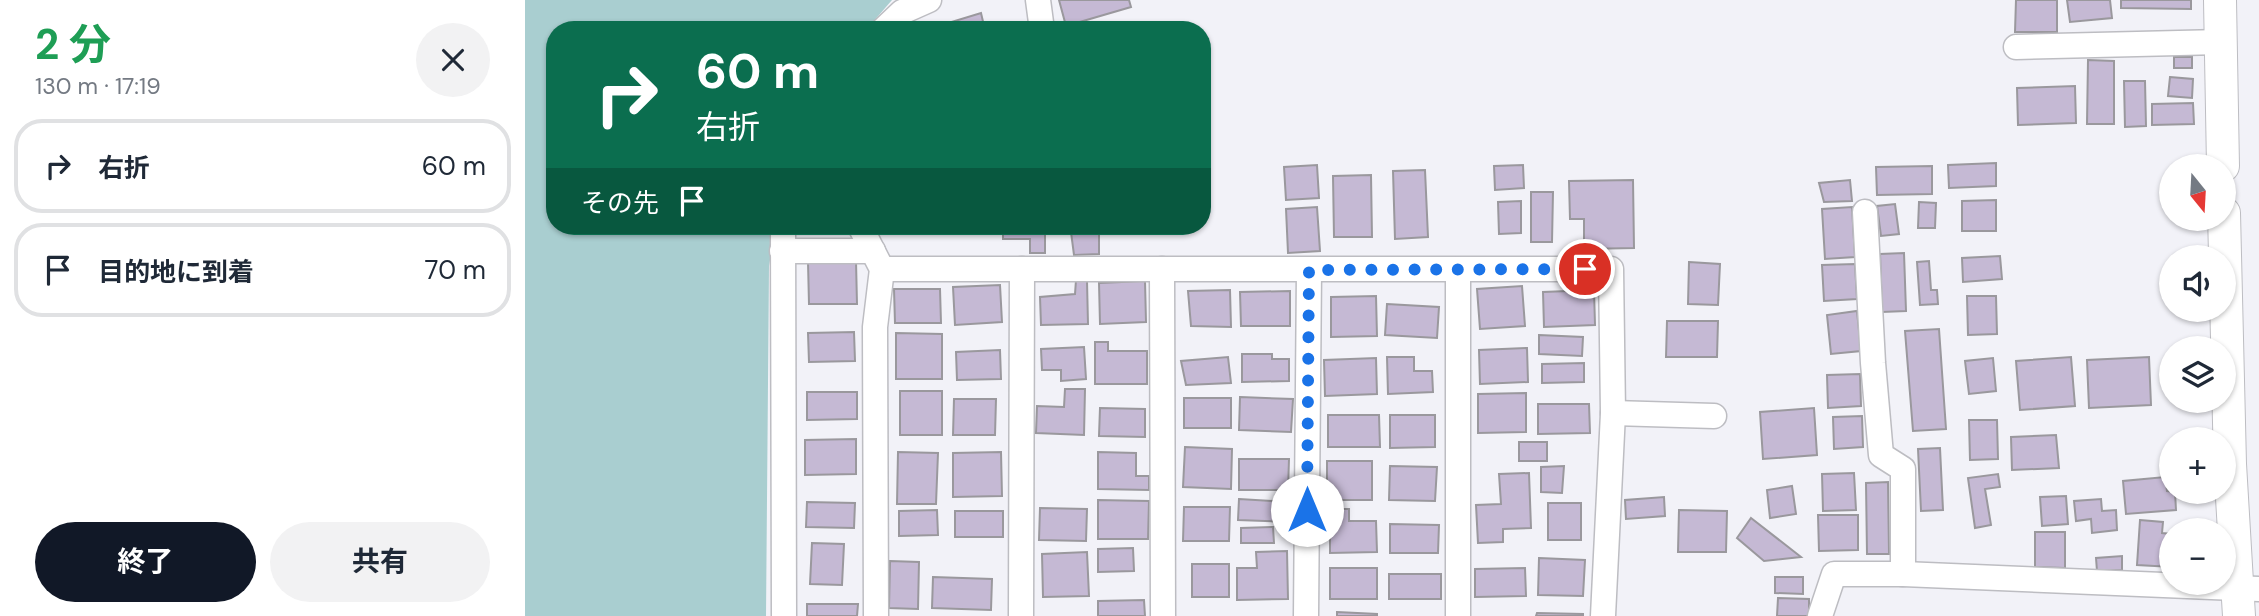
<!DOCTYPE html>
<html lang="ja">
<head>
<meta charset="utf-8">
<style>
  body { margin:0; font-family:"DM Sans","Noto Sans JP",sans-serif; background:#f2f2f3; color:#1f2937; height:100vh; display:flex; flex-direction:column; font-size:26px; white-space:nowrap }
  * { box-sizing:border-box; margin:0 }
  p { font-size:23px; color:#747a83 }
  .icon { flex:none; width:38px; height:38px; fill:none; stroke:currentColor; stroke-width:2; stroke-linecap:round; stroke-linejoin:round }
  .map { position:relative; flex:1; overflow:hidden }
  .side { display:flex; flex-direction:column; background:#fff; width:525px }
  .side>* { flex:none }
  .hud { position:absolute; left:21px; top:21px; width:665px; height:214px; border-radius:28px; box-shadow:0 2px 5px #0004; background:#0b6e4f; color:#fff; overflow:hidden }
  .needle { width:46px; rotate:162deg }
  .fabs { position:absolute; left:1634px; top:154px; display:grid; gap:14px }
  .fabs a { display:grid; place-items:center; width:77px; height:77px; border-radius:50%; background:#fff; box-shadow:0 2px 5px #0004; font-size:35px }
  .pin { position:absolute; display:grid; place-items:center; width:60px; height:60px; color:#fff; margin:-30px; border:4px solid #fff; border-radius:50%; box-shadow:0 2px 7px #0007 }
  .me { position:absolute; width:77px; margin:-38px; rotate:0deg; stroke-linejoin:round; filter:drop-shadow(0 0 5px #0008) }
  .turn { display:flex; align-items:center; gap:24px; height:147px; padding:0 35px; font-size:32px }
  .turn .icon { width:91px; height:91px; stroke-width:2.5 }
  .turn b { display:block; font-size:49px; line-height:60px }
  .then { display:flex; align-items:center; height:66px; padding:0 35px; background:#0003; gap:14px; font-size:26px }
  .round { display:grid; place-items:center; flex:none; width:74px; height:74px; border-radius:37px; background:#f2f2f3 }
  .headline { display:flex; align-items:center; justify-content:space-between; height:119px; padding:0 35px }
  h1 { font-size:42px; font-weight:700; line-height:52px; color:#1e9e55 }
  .primary-button { display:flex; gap:14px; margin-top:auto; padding:14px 35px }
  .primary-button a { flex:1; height:80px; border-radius:42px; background:#111827; color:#fff; font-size:28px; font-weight:700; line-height:80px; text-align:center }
  .primary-button a+a { background:#f2f2f3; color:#1f2937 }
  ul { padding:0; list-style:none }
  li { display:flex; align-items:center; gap:21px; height:94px; margin:0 14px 10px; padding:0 21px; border:4px solid #e0e1e3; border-radius:28px }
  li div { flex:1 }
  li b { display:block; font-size:26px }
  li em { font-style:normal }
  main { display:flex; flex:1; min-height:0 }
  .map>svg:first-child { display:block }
  .water { fill:#a9ced0 }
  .building { fill:#c5b9d4; stroke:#9a989d; stroke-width:2 }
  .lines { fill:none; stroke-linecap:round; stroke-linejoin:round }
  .minor-casing { stroke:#bdbdc2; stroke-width:27 }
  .tertiary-casing { stroke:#bdbdc2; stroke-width:34 }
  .minor { stroke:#fff; stroke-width:24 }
  .tertiary { stroke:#fff; stroke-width:32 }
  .route { stroke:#1a73e8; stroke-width:12; stroke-dasharray:0 21.6 }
</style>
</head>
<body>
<main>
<section class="side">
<div class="headline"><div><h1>2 分</h1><p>130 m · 17:19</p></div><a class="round"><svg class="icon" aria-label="close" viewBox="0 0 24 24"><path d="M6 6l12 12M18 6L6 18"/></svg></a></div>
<ul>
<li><svg class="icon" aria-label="right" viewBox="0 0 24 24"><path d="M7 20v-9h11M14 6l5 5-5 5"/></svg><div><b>右折</b></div><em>60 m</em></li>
<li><svg class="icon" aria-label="arrive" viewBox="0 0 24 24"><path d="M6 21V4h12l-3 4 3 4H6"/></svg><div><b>目的地に到着</b></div><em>70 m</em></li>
</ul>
<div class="primary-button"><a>終了</a><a>共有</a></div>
</section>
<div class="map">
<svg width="1734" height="616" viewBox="0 0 1734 616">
  <rect width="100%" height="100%" fill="#f2f2f8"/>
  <!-- water -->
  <polygon class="water" points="0,0 367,0 341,30 30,30 30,226 251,226 244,266 241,616 0,616"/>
  <!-- building -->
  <g class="building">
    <polygon points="534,0 604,0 606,7 541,26"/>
    <polygon points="1491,0 1532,0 1532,32 1490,32"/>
    <polygon points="1542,0 1585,0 1587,18 1545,22"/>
    <polygon points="1596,0 1666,0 1666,9 1596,8"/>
    <polygon points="456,13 460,30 410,30 410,27"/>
    <rect x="1649" y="57" width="18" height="11"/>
    <polygon points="1563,60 1589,61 1589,124 1562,124"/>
    <polygon points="1645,77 1668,79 1667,98 1643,96"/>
    <polygon points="1599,81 1620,81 1621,126 1600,127"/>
    <polygon points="1550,86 1551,123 1493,125 1492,88"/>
    <polygon points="1668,103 1669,124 1627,125 1627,104"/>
    <polygon points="1471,163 1471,186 1424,188 1423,165"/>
    <polygon points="792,165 794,198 761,200 759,167"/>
    <polygon points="998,165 999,188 970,190 969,166"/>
    <polygon points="1407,166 1407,194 1352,195 1351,167"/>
    <polygon points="900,170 903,237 870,239 868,171"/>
    <polygon points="846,175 847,237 809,237 808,176"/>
    <polygon points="1108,180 1109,248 1059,249 1059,219 1045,219 1044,181"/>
    <polygon points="1325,180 1327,201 1299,202 1294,183"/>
    <polygon points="1006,192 1028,192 1027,242 1006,242"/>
    <polygon points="1471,200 1471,231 1437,231 1437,201"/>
    <polygon points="996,201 996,233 974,234 973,202"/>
    <polygon points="1394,202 1411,203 1410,228 1393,228"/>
    <polygon points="1370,204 1374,234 1356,236 1352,206"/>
    <polygon points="792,207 795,251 763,253 761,209"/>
    <polygon points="1327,207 1330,257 1300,259 1297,209"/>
    <polygon points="478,226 520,226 520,253 505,253 505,239 478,239"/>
    <polygon points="534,226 574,226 574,254 549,255 546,232 534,231"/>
    <polygon points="1379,253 1381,311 1357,312 1355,254"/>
    <polygon points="1475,256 1477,279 1438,282 1437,258"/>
    <polygon points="331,261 332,304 284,304 283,262"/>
    <polygon points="1404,261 1406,290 1412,290 1413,304 1395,305 1392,262"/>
    <polygon points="1164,262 1195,264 1193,305 1163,304"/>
    <polygon points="1330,264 1332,299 1299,301 1297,265"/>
    <polygon points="551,280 562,281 563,324 516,325 515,297 550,294"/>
    <polygon points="620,281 621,322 575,324 574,283"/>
    <polygon points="475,285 477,322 430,325 428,287"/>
    <polygon points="997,286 1000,326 955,329 952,289"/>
    <polygon points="369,289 415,289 416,323 370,323"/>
    <polygon points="705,290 706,327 666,326 663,291"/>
    <polygon points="1069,290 1070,325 1019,327 1018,292"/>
    <polygon points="765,291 765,326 716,326 715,292"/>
    <polygon points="851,296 852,336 806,337 806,297"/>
    <polygon points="1442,296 1471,296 1472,334 1443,335"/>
    <polygon points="862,304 914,307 912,338 860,335"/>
    <polygon points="1332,311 1336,351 1306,354 1302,315"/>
    <polygon points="1142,321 1193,321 1192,357 1141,357"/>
    <polygon points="1414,329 1421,429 1388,431 1380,331"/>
    <polygon points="329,332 330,361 284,362 283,333"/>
    <polygon points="371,333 417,334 417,379 371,379"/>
    <polygon points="1014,335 1058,337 1057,356 1014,354"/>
    <polygon points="570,342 583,342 583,351 622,351 622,384 570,384"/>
    <polygon points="559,347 561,379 536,381 536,370 517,370 516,349"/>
    <polygon points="1002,348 1003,382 955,384 954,350"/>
    <polygon points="475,350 476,379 432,380 431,352"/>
    <polygon points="717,354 747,354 747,359 764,359 764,381 717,382"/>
    <polygon points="703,357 706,383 661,385 656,361"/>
    <polygon points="862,357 889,357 889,371 907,371 908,392 863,394"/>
    <polygon points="1546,357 1550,406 1495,410 1491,361"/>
    <polygon points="1624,357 1626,405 1564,408 1562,360"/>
    <polygon points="851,358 852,394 800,396 799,360"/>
    <polygon points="1468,358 1471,391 1444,394 1440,361"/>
    <polygon points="1059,363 1059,382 1017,383 1017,364"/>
    <polygon points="1335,374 1336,406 1303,408 1302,375"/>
    <polygon points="540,389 560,389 559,435 511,433 512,406 539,407"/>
    <rect x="375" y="391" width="42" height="44"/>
    <polygon points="282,392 332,392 332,419 282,420"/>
    <polygon points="1001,393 1001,432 953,433 953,394"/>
    <polygon points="715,397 768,399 766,432 714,430"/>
    <rect x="659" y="398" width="47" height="30"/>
    <polygon points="429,399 471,399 470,435 428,435"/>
    <polygon points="1013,404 1064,404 1065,433 1013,434"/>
    <polygon points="575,408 620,409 620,437 574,436"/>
    <polygon points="1289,408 1292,455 1238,459 1235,412"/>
    <polygon points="803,415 854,415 855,447 803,447"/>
    <polygon points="865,415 910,415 910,447 865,448"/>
    <polygon points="1337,416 1338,447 1309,449 1308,417"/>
    <polygon points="1444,420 1472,420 1473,459 1445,460"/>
    <polygon points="1531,435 1534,468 1487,470 1486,437"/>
    <polygon points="331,439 331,474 280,475 280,440"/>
    <rect x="994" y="442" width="28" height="19"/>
    <polygon points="660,447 707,449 706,489 658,487"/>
    <polygon points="1415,448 1418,510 1396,511 1393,449"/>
    <polygon points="373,452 413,453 411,504 372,504"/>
    <polygon points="476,452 477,496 428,497 428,453"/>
    <polygon points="573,452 611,453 611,476 624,476 624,490 573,489"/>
    <polygon points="714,459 764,459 763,490 714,490"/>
    <rect x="802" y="461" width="45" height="39"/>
    <polygon points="865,466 912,467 910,501 864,500"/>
    <polygon points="1039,466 1037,493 1016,492 1016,467"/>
    <polygon points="1004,473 1006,528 978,529 978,542 953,543 951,505 976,504 974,474"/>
    <polygon points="1329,473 1331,510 1298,511 1297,474"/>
    <polygon points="1473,474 1475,487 1460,489 1466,525 1450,528 1443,478"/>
    <polygon points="1640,477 1642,491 1650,492 1651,510 1601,514 1598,481"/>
    <polygon points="1363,482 1364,554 1342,554 1341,483"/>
    <polygon points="1267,486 1271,514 1245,518 1242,490"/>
    <polygon points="1541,496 1543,524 1517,526 1515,497"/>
    <polygon points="1139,497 1140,516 1101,519 1100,500"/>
    <polygon points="714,499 765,502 763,522 713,520"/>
    <polygon points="1576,499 1577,511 1591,510 1592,530 1567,533 1566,519 1551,521 1549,501"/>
    <polygon points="573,500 624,501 623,539 573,539"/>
    <polygon points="282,502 330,503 329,528 281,527"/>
    <rect x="1023" y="503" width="33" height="37"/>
    <polygon points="659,507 705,507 704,541 658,541"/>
    <polygon points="515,508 562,509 561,541 514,540"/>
    <polygon points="805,509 824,509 824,521 851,521 852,552 805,553"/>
    <polygon points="412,510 413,535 374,536 374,511"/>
    <polygon points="1154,510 1202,511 1201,552 1153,552"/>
    <rect x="430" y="511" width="48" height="26"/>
    <polygon points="1293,515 1333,515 1333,550 1294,551"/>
    <polygon points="1226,518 1276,557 1239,561 1212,538"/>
    <polygon points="1615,520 1638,522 1637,533 1647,534 1647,567 1612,565"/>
    <polygon points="865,524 914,525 913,553 865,553"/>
    <polygon points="748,527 749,543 716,543 716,528"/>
    <polygon points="1510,532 1540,532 1540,568 1510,567"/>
    <polygon points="287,543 319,544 317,585 285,584"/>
    <polygon points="608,548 609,571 573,572 573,549"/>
    <polygon points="762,551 763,599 712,600 712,568 732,568 731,552"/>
    <polygon points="562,552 564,596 518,597 517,554"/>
    <polygon points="1597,556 1597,570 1572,571 1571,558"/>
    <polygon points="1014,558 1060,560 1058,596 1013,595"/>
    <polygon points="365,561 394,562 393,609 364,608"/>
    <rect x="667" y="564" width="37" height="33"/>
    <rect x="805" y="568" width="47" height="31"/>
    <polygon points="1000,568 1001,596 950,597 950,569"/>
    <rect x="864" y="574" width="52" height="25"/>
    <polygon points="408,577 467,579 466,610 407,608"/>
    <polygon points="1250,577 1278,577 1278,594 1250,593"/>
    <polygon points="1253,598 1284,599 1284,616 1252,616"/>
    <polygon points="619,600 620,616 573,616 573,601"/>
    <polygon points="282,604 333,604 332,616 282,616"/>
    <polygon points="812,612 852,614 852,616 812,616"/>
    <polygon points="1012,613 1058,614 1058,616 1011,616"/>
  </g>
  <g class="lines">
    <!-- minor casing -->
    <g class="minor-casing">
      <g id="minor">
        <polyline points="513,0 517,30"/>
        <polyline points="358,30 377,12 404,0"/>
        <polyline points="1491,47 1696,42"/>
        <polyline points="258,226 259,616"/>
        <polyline points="335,226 357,269 350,327 351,616"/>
        <polyline points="257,251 348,251"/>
        <polyline points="357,269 1086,269 1088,413 1078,616"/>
        <polyline points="637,269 638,616"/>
        <polyline points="1088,413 1189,416"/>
        <polyline points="1378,574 1734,589"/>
        <polyline points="496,616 497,269"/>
        <polyline points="781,616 784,270"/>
        <polyline points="933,616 933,270"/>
        <polyline points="1295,616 1309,574 1378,574 1378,469 1356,455 1348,363 1340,212"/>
      </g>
    </g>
    <!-- tertiary casing -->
    <g class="tertiary-casing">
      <g id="tertiary">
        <polyline points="1695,0 1698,166"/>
        <polyline points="1699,213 1705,464 1714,616"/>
      </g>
    </g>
    <!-- minor -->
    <use href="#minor" class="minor"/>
    <!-- tertiary -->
    <use href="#tertiary" class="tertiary"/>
  </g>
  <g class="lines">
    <!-- route -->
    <polyline class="route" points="782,510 784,270 1060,269"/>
  </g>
</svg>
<div class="fabs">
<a><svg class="needle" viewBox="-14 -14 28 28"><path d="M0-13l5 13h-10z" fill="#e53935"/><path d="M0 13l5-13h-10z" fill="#747a83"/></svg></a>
<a><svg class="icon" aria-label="sound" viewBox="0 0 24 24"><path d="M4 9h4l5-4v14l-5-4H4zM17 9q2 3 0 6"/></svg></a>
<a><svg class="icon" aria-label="layers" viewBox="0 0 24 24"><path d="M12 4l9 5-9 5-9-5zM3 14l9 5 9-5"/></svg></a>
<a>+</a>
<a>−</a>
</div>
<div class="pin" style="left:1060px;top:269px;background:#d93025"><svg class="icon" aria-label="arrive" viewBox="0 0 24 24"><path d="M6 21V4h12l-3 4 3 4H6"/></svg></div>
<svg class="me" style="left:782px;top:510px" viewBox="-20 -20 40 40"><circle r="19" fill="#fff"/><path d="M0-13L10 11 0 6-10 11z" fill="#1a73e8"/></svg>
<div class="hud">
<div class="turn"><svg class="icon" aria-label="right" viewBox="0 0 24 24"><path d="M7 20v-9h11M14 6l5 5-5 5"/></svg><div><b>60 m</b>右折</div></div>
<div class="then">その先<svg class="icon" aria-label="arrive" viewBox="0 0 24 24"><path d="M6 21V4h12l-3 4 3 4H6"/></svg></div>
</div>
</div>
</main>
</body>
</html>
